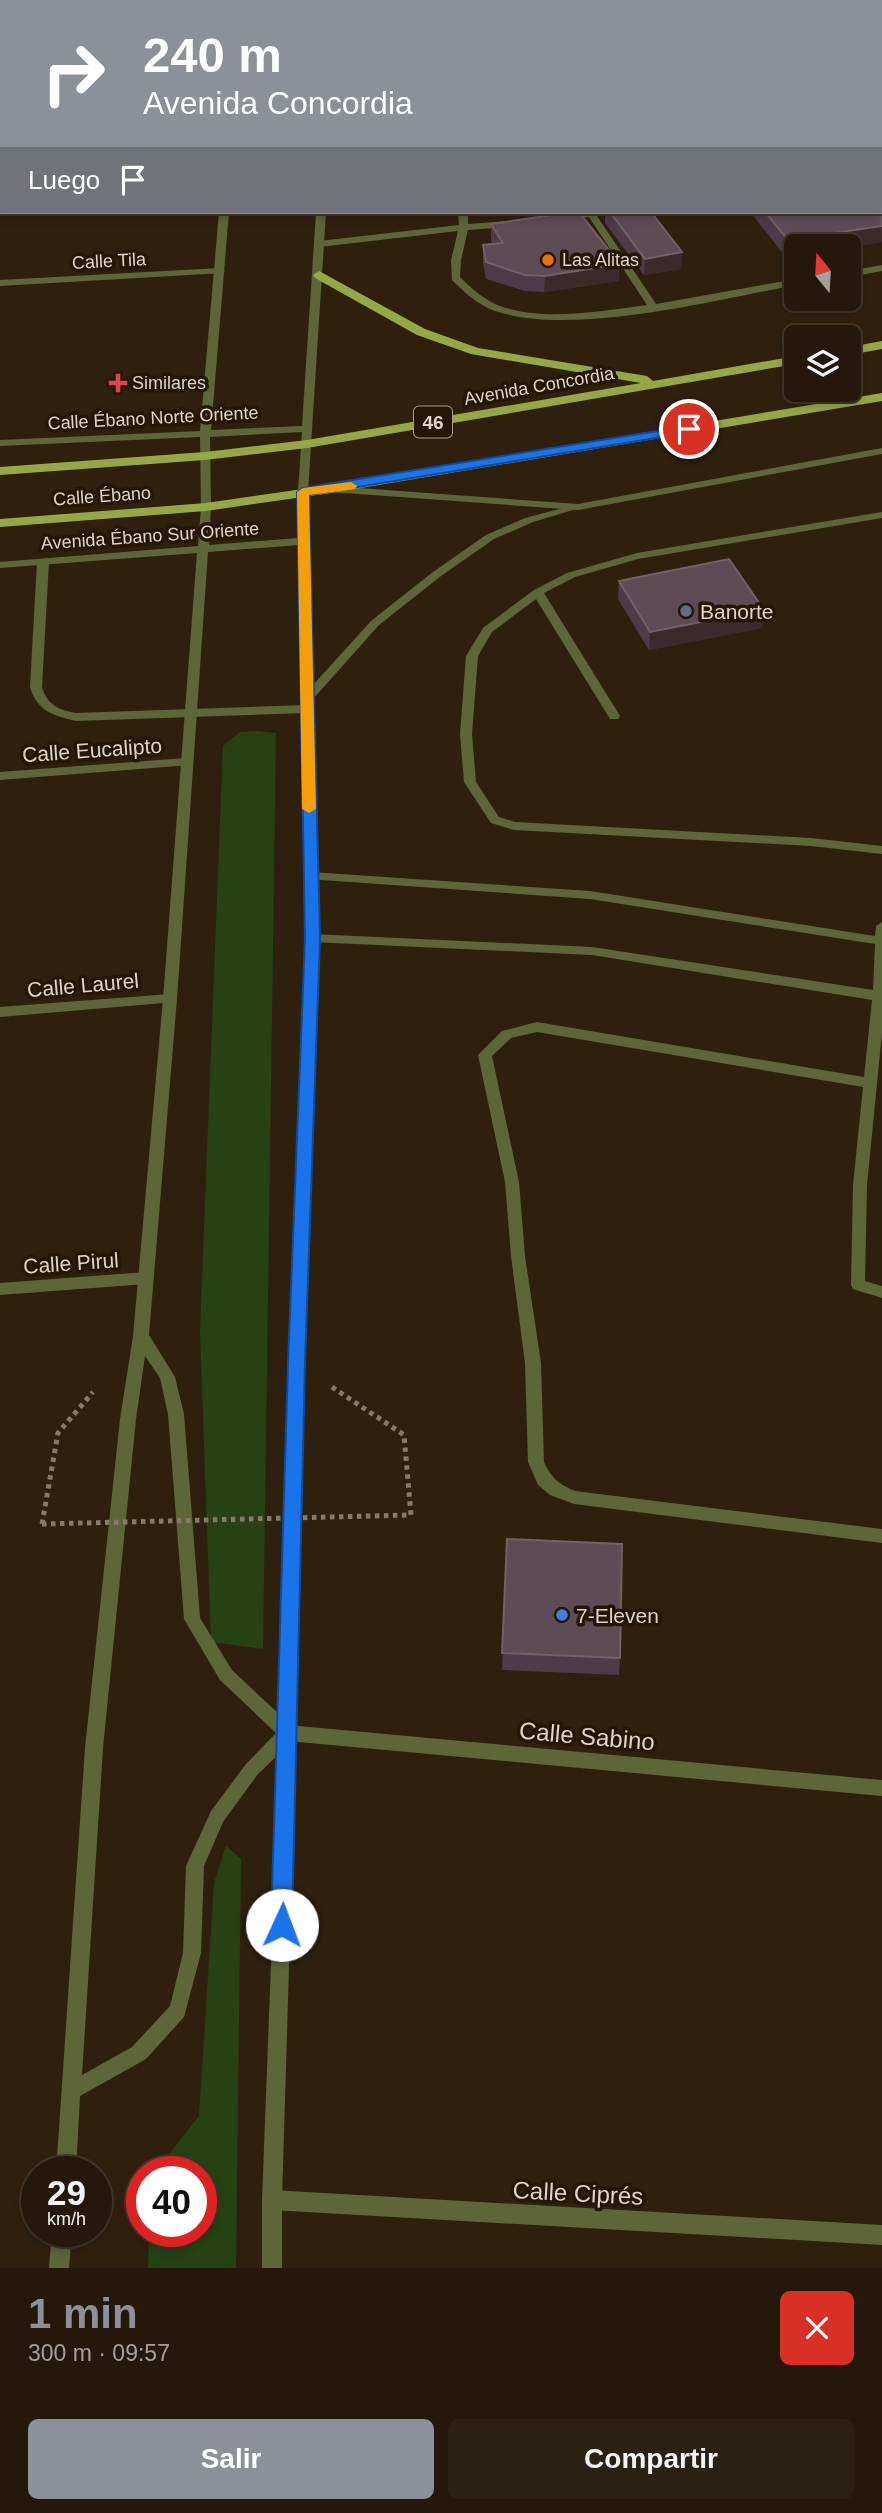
<!DOCTYPE html>
<html lang="es">
<head>
<meta charset="utf-8">
<style>
  body { margin:0; font-family:Arial,sans-serif; background:#2b2113; color:#f1f3f6; height:100vh; display:flex; flex-direction:column; font-size:26px; white-space:nowrap }
  * { box-sizing:border-box; margin:0 }
  p { font-size:23px; color:#a3a09c }
  .icon { flex:none; width:38px; height:38px; fill:none; stroke:currentColor; stroke-width:2; stroke-linecap:round; stroke-linejoin:round }
  .map { position:relative; height:2268px; overflow:hidden }
  .details { display:flex; flex-direction:column; background:#23180a; flex:1 }
  .details>* { flex:none }
  .banner { position:absolute; left:0px; top:0px; width:882px; height:214px; box-shadow:0 4px 10px #0003,0 0 0 2px #40372b; background:#8c9099; color:#fff; overflow:hidden }
  .needle { width:46px; rotate:342deg }
  .fabs { position:absolute; left:784px; top:234px; display:grid; gap:14px }
  .fabs a { display:grid; place-items:center; width:77px; height:77px; border-radius:10px; background:#23180a; box-shadow:0 4px 10px #0003,0 0 0 2px #40372b; font-size:35px }
  .speed { position:absolute; left:21px; top:2156px; display:flex; gap:14px; font-size:35px; font-weight:700; text-align:center }
  .speed>* { display:grid; place-content:center; width:91px; height:91px; border-radius:50%; background:#23180a; box-shadow:0 4px 10px #0003,0 0 0 2px #40372b; line-height:1 }
  .speed small { font-size:18px; font-weight:400 }
  .speed .limit { border:10px solid #d22; background:#fff; color:#111 }
  .pin { position:absolute; display:grid; place-items:center; width:60px; height:60px; color:#fff; margin:-30px; border:4px solid #fff; border-radius:50%; box-shadow:0 2px 7px #0007 }
  .me { position:absolute; width:77px; margin:-38px; rotate:2deg; stroke-linejoin:round; filter:drop-shadow(0 0 5px #0008) }
  .turn { display:flex; align-items:center; gap:24px; height:147px; padding:0 28px; font-size:32px }
  .turn .icon { width:91px; height:91px; stroke-width:2.5 }
  .turn b { display:block; font-size:49px; line-height:60px }
  .then { display:flex; align-items:center; height:66px; padding:0 28px; background:#0003; gap:14px; font-size:26px }
  .round { display:grid; place-items:center; flex:none; width:74px; height:74px; border-radius:10px; background:#2b2113 }
  .headline { display:flex; align-items:center; justify-content:space-between; height:119px; padding:0 28px }
  h1 { font-size:42px; font-weight:700; line-height:52px; color:#8c9099 }
  .action { display:flex; gap:14px; margin-top:auto; padding:14px 28px }
  .action a { flex:1; height:80px; border-radius:10px; background:#8c9099; color:#fff; font-size:28px; font-weight:700; line-height:80px; text-align:center }
  .action a+a { background:#2b2113; color:#f1f3f6 }
  .map>svg:first-child { display:block }
  .green { fill:#264114 }
  .lines { fill:none; stroke-linecap:round; stroke-linejoin:round }
  .path { stroke:#877a6c; stroke-width:5; stroke-dasharray:4.5 4.5; stroke-linecap:butt }
  .service { fill:#5c6639; fill-rule:evenodd }
  .minor { fill:#5c6639; fill-rule:evenodd }
  .tertiary { fill:#5c6639; fill-rule:evenodd }
  .primary { fill:#95a846; fill-rule:evenodd }
  .path-bridge { stroke:#877a6c; stroke-width:5; stroke-dasharray:4.5 4.5; stroke-linecap:butt }
  .wall { fill:#4e3b49 }
  .shaded-wall { fill:#3b2a2b }
  .building { fill:#5d4c56; stroke:#716168; stroke-width:2 }
  .route { fill:#1a73e8; stroke:#114b97; stroke-width:2 }
  .slow { fill:#f59e0b }
  .food-dot { fill:#e8710a; stroke:#251705; stroke-width:2.5 }
  .health-dot { fill:#e0444e; stroke:#251705; stroke-width:2.5 }
  .service-dot { fill:#5c6f8a; stroke:#251705; stroke-width:2.5 }
  .shop-dot { fill:#3f7fe0; stroke:#251705; stroke-width:2.5 }
  .labels { text-anchor:middle; dominant-baseline:central; stroke-width:7; stroke-linejoin:round; paint-order:stroke }
  .far-poi-label { font-size:18px; fill:#ddd3c8; stroke:#251705; text-anchor:start }
  .far-street-label { font-size:18px; fill:#ddd3c8; stroke:#251705 }
  .shield { fill:#251705; stroke:#a69b8e; stroke-width:2 }
  .shield-label { font-size:19px; font-weight:bold; fill:#ddd3c8 }
  .poi-label { font-size:21px; fill:#ddd3c8; stroke:#251705; text-anchor:start }
  .street-label { font-size:21px; fill:#ddd3c8; stroke:#251705 }
  .near-street-label { font-size:24px; fill:#ddd3c8; stroke:#251705 }
</style>
</head>
<body>
<div class="map">
<svg width="882" height="2268" viewBox="0 0 882 2268">
  <rect width="100%" height="100%" fill="#2f200e"/>
  <!-- green -->
  <g class="green">
    <polygon points="257,731 276,733 263,1649 211,1642 200,1331 223,746 240,732"/>
    <polygon points="226,1846 241,1859 236,2268 148,2268 149,2231 201,2231 201,2172 155,2172 199,2116 214,1883"/>
  </g>
  <g class="lines">
    <!-- path -->
    <g class="path">
      <polyline points="332,1387 404,1435 411,1515"/>
      <polyline points="42,1524 58,1433 93,1392"/>
    </g>
    <!-- service -->
    <g class="service">
      <polygon points="562,0 581,0 560,2"/>
      <polygon points="776,0 785,0 786,2 777,2"/>
      <polygon points="802,0 811,0 812,2 803,2"/>
      <polygon points="880,76 882,77 882,84 880,83"/>
      <polygon points="880,109 882,110 882,117 880,116"/>
      <rect x="880" y="166" width="2" height="6"/>
      <polygon points="880,192 882,193 882,200 880,199"/>
      <path d="M458 212H468V224L508 221 513 224 508 227 468 230 461 260 460 277C471 288 484 300 500 306 545 322 601 311 647 305L589 217 563 220 558 217C572 209 593 212 609 212L597 216 656 304 796 279V285C716 300 572 337 495 311 478 305 464 292 452 280L451 260 458 231 319 247 314 244 319 241 459 225Z"/>
      <polygon points="882,265 882,271 849,277 849,271"/>
      <polygon points="882,512 882,518 638,559 575,577 544,593 620,716 618,719 610,719 536,599 492,632 478,656 472,734 476,782 499,817 515,822 811,838 882,846 882,854 811,846 514,830 491,823 464,782 460,734 466,656 483,628 534,590 567,573 637,553"/>
      <path d="M43 559 49 562 42 687C47 705 59 710 76 713L306 705 312 709 306 713 76 721C54 716 37 711 30 687L37 562Z"/>
      <path d="M311 872 590 891 875 936 876 926 882 922V1033L867 1185 865 1281 882 1286V1298L853 1289 851 1285 853 1185 863 1087 537 1032 511 1038 492 1056 519 1182 525 1256 541 1363 544 1462C551 1478 559 1484 575 1491L882 1529V1543L574 1504 550 1495 538 1485 528 1462 525 1363 511 1256 505 1182 478 1055 502 1031 537 1022 864 1077 872 1000 592 955 312 942 305 938 312 934 592 947 873 990 875 944 590 899 307 879 305 876 307 873Z"/>
    </g>
    <!-- minor -->
    <g class="minor">
      <rect x="0" y="43" width="2" height="6"/>
      <rect x="0" y="157" width="2" height="6"/>
      <polygon points="220,268 225,271 223,273 0,286 0,280"/>
      <polygon points="882,448 882,454 578,510 331,492 326,489 331,486 578,504"/>
      <polygon points="186,758 192,762 190,765 0,780 0,772"/>
      <polygon points="170,994 177,999 175,1002 0,1017 0,1007"/>
      <polygon points="146,1272 151,1274 153,1278 151,1282 146,1284 0,1295 0,1283"/>
      <polygon points="288,1725 882,1780 882,1796 288,1741 282,1738 280,1733 282,1728"/>
      <polygon points="272,2190 882,2225 882,2245 272,2210 265,2207 262,2200 265,2193"/>
    </g>
    <!-- tertiary -->
    <g class="tertiary">
      <rect x="231" y="0" width="8" height="2"/>
      <rect x="325" y="0" width="8" height="2"/>
      <path d="M219 212H229L211 430 302 426 316 212H326L308 492 313 685 371 621 433 572 486 535 525 518 578 504 583 507 533 522 494 539 441 576 379 625 313 699 319 938 304 1363 296 1733 282 2200V2268H262V2200L279 1754 258 1774 223 1822 204 1866 201 1953 184 2017 146 2059 80 2096 76 2172H56L85 1748 120 1419 133 1336 163 999 197 553 0 568V562L198 546 201 507 200 437 0 446V440L200 431ZM302 432 298 492V538L209 545 211 507 210 437ZM299 545 305 938 288 1363 280 1715 232 1670 200 1618 184 1414 175 1377 149 1335 177 999 208 552ZM145 1356 160 1378 168 1414 184 1619 220 1680 276 1733 246 1764 211 1811 186 1866 183 1953 170 2006 132 2047 82 2075 103 1748 136 1419Z"/>
      <polygon points="52,2231 72,2231 69,2268 49,2268"/>
    </g>
    <!-- primary -->
    <g class="primary">
      <polygon points="319,271 425,329 478,348 647,376 653,381 796,356 796,364 307,448 205,460 0,475 0,467 205,452 307,440 641,383 471,354 417,335 315,278 313,275"/>
      <polygon points="882,341 882,349 849,355 849,347"/>
      <polygon points="882,393 882,401 331,493 206,511 0,527 0,519 206,503 331,485"/>
    </g>
    <!-- path-bridge -->
    <polyline class="path-bridge" points="42,1524 411,1515"/>
  </g>
  <!-- wall -->
  <g class="wall">
    <polygon points="605,212 651,212 682,252 681,269 644,275 605,223"/>
    <polygon points="750,212 880,212 882,214 882,242 849,247 796,247 786,257"/>
    <polygon points="491,224 619,281 544,292 525,291 486,279 483,262 483,245 493,244 491,241"/>
    <polygon points="619,581 764,610 762,628 649,650 618,599"/>
    <polygon points="507,1539 620,1658 619,1675 502,1670"/>
  </g>
  <!-- shaded-wall -->
  <g class="shaded-wall">
    <polygon points="407,0 436,0 423,2 407,2"/>
    <polygon points="882,226 882,242 849,247 796,247 796,255 786,257 788,240"/>
    <polygon points="682,252 681,269 644,275 645,259"/>
    <polygon points="620,264 619,281 544,292 545,276"/>
    <polygon points="764,610 762,628 649,650 650,632"/>
  </g>
  <!-- building -->
  <g class="building">
    <polygon points="572,212 579,212 620,264 545,276 525,275 486,262 483,245 503,243 491,224"/>
    <polygon points="610,212 651,212 682,252 645,259"/>
    <polygon points="765,212 880,212 882,214 882,226 788,240"/>
    <polygon points="729,559 764,610 650,632 619,581"/>
    <polygon points="507,1539 622,1544 620,1658 502,1653"/>
  </g>
  <!-- route -->
  <polygon class="route" points="689,426 693,427 693,432 309,495 320,938 305,1363 292,1925 289,1932 282,1935 274,1932 271,1925 288,1363 305,938 297,492 303,488"/>
  <!-- slow -->
  <polygon class="slow" points="351,482 357,486 355,489 309,495 316,809 309,813 302,809 297,492 303,488"/>
  <!-- markers -->
  <circle class="food-dot" cx="548" cy="260" r="7"/>
  <path class="health-dot" d="M114.5 372.5h7v7h7v7h-7v7h-7v-7h-7v-7h7z"/>
  <circle class="service-dot" cx="686" cy="611" r="7"/>
  <circle class="shop-dot" cx="562" cy="1615" r="7"/>
  <g class="labels">
    <!-- far-poi labels -->
    <g class="far-poi-label">
      <text x="562" y="260">Las Alitas</text>
      <text x="132" y="383">Similares</text>
    </g>
    <!-- far-street labels -->
    <g class="far-street-label">
      <text transform="translate(109 261) rotate(-3)">Calle Tila</text>
      <text transform="translate(539 386) rotate(-10)">Avenida Concordia</text>
      <text transform="translate(153 418) rotate(-3)">Calle Ébano Norte Oriente</text>
      <text transform="translate(102 496) rotate(-4)">Calle Ébano</text>
      <text transform="translate(150 536) rotate(-4)">Avenida Ébano Sur Oriente</text>
    </g>
    <!-- shield labels -->
    <rect class="shield" x="414" y="406.5" width="38" height="31" rx="5"/>
    <g class="shield-label">
      <text x="433" y="422">46</text>
    </g>
    <!-- poi labels -->
    <g class="poi-label">
      <text x="700" y="611">Banorte</text>
      <text x="576" y="1615">7-Eleven</text>
    </g>
    <!-- street labels -->
    <g class="street-label">
      <text transform="translate(92 750) rotate(-4)">Calle Eucalipto</text>
      <text transform="translate(83 985) rotate(-5)">Calle Laurel</text>
      <text transform="translate(71 1263) rotate(-4)">Calle Pirul</text>
    </g>
    <!-- near-street labels -->
    <g class="near-street-label">
      <text transform="translate(587 1736) rotate(5)">Calle Sabino</text>
      <text transform="translate(578 2193) rotate(3)">Calle Ciprés</text>
    </g>
  </g>
</svg>
<div class="fabs">
<a><svg class="needle" viewBox="-14 -14 28 28"><path d="M0-13l5 13h-10z" fill="#e53935"/><path d="M0 13l5-13h-10z" fill="#a3a09c"/></svg></a>
<a><svg class="icon" aria-label="layers" viewBox="0 0 24 24"><path d="M12 4l9 5-9 5-9-5zM3 14l9 5 9-5"/></svg></a>
</div>
<div class="speed"><div>29<small>km/h</small></div><div class="limit">40</div></div>
<div class="pin" style="left:689px;top:429px;background:#d93025"><svg class="icon" aria-label="arrive" viewBox="0 0 24 24"><path d="M6 21V4h12l-3 4 3 4H6"/></svg></div>
<svg class="me" style="left:282px;top:1925px" viewBox="-20 -20 40 40"><circle r="19" fill="#fff"/><path d="M0-13L10 11 0 6-10 11z" fill="#1a73e8"/></svg>
<div class="banner">
<div class="turn"><svg class="icon" aria-label="right" viewBox="0 0 24 24"><path d="M7 20v-9h11M14 6l5 5-5 5"/></svg><div><b>240 m</b>Avenida Concordia</div></div>
<div class="then">Luego<svg class="icon" aria-label="arrive" viewBox="0 0 24 24"><path d="M6 21V4h12l-3 4 3 4H6"/></svg></div>
</div>
</div>
<section class="details">
<div class="headline"><div><h1>1 min</h1><p>300 m · 09:57</p></div><a class="round" style="background:#d93025;color:#fff"><svg class="icon" aria-label="close" viewBox="0 0 24 24"><path d="M6 6l12 12M18 6L6 18"/></svg></a></div>
<div class="action"><a>Salir</a><a>Compartir</a></div>
</section>
</body>
</html>
